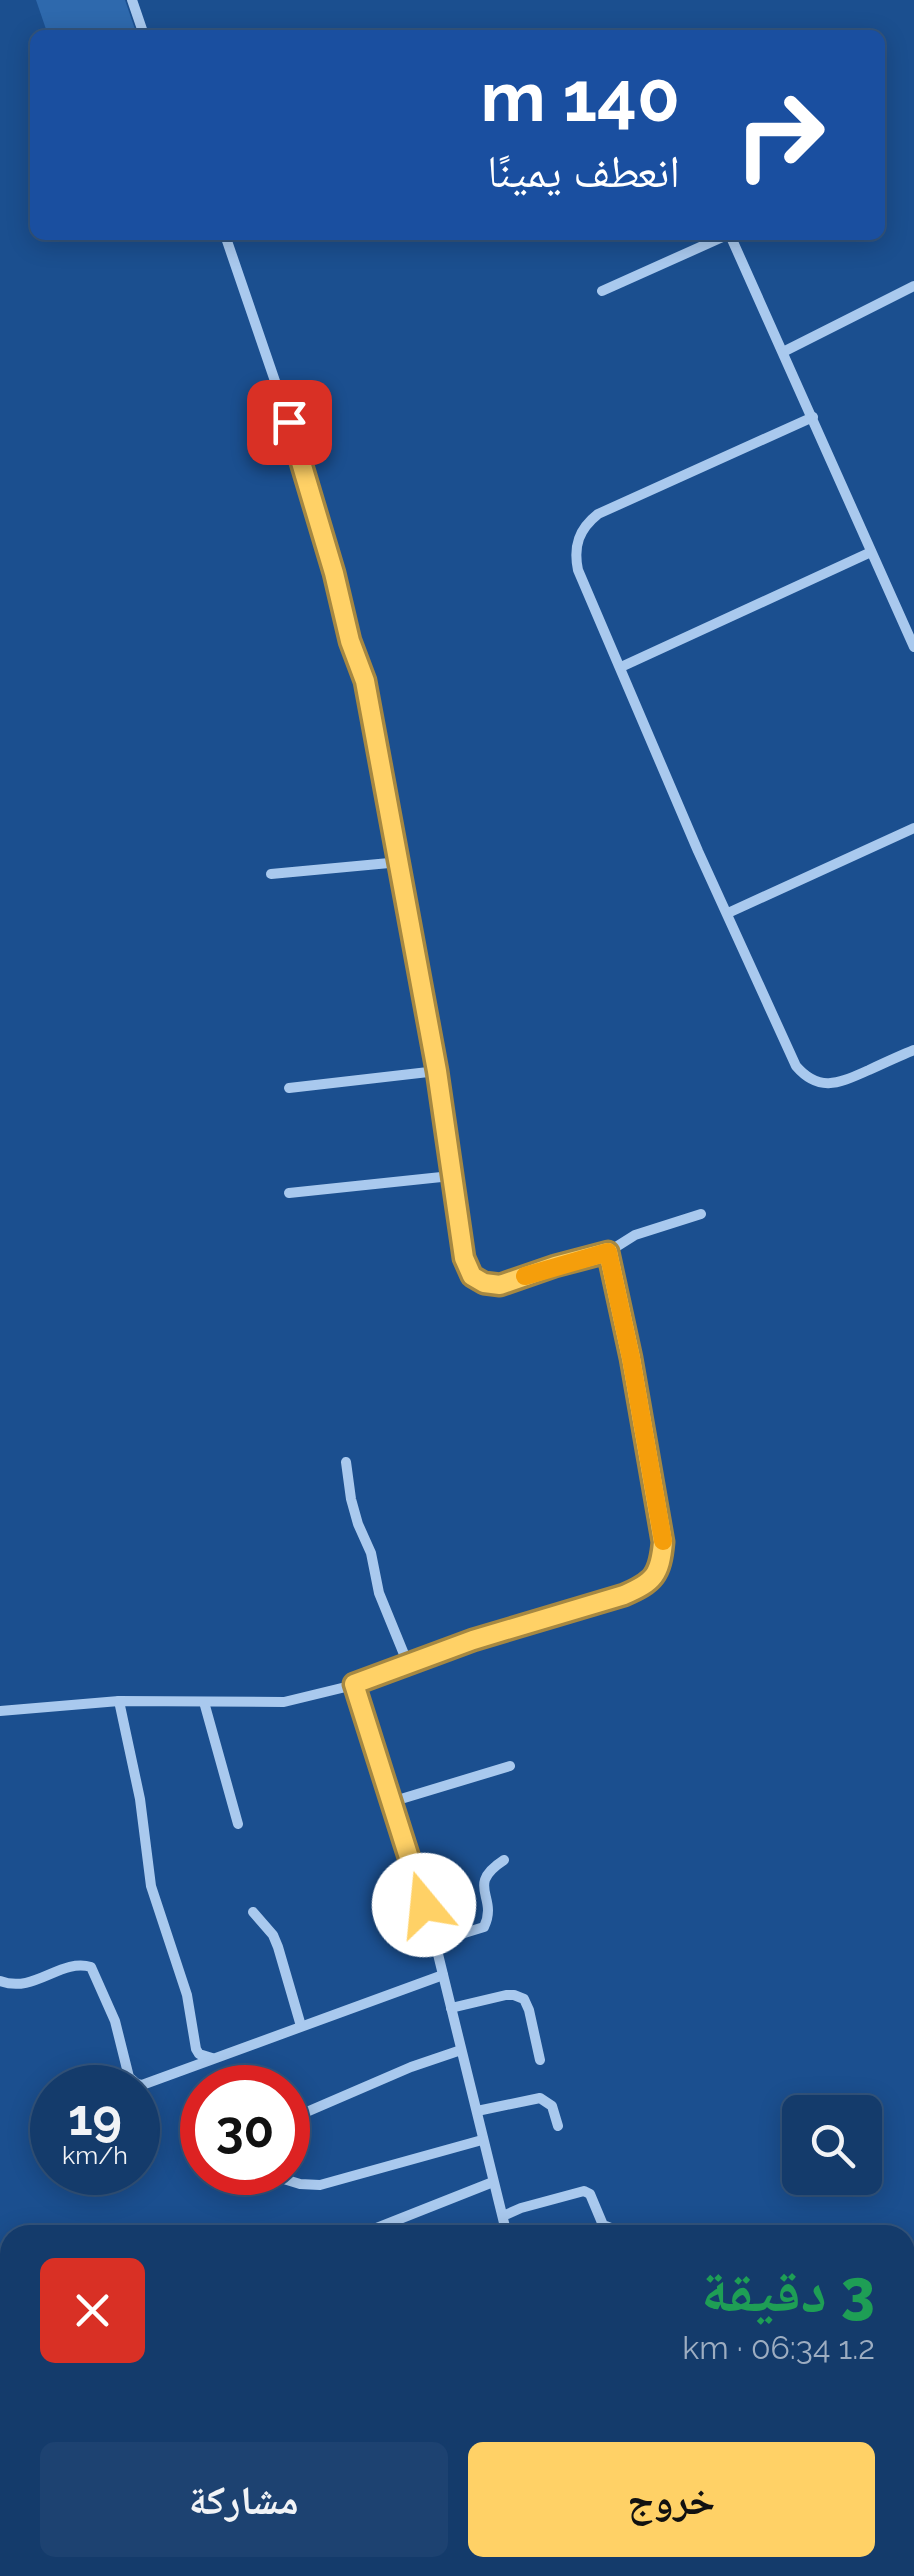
<!DOCTYPE html>
<html lang="ar">
<head>
<meta charset="utf-8">
<style>
  body { margin:0; font-family:Raleway,"Noto Naskh Arabic",sans-serif; background:#1d4271; color:#f1f3f6; direction:rtl; height:100vh; display:flex; flex-direction:column; font-size:38px; white-space:nowrap }
  * { box-sizing:border-box; margin:0 }
  p { font-size:32px; color:#9dadc1 }
  .icon { flex:none; width:55px; height:55px; fill:none; stroke:currentColor; stroke-width:2; stroke-linecap:round; stroke-linejoin:round }
  .map { position:relative; flex:1; overflow:hidden; direction:ltr }
  .details { position:absolute; left:0px; top:2225px; width:915px; height:352px; display:flex; flex-direction:column; background:#143b6b; border-radius:30px 30px 0 0; box-shadow:0 5px 25px #0003,0 0 0 2px #33557e; direction:rtl }
  .details>* { flex:none }
  .banner { position:absolute; left:30px; top:30px; width:855px; height:210px; border-radius:15px; box-shadow:0 5px 25px #0003,0 0 0 2px #33557e; direction:rtl; background:#1a4fa0; color:#fff; overflow:hidden }
  .fabs { position:absolute; left:782px; top:2095px; display:grid; gap:20px }
  .fabs a { display:grid; place-items:center; width:100px; height:100px; border-radius:15px; background:#143b6b; box-shadow:0 5px 25px #0003,0 0 0 2px #33557e; font-size:50px }
  .speed { position:absolute; left:30px; top:2065px; display:flex; gap:20px; font-size:50px; font-weight:700; text-align:center }
  .speed>* { display:grid; place-content:center; width:130px; height:130px; border-radius:50%; background:#143b6b; box-shadow:0 5px 25px #0003,0 0 0 2px #33557e; line-height:1 }
  .speed small { font-size:25px; font-weight:400 }
  .speed .limit { border:15px solid #d22; background:#fff; color:#111 }
  .pin { position:absolute; display:grid; place-items:center; width:85px; height:85px; color:#fff; margin:-42px; border-radius:20px; box-shadow:0 5px 15px #0006 }
  .me { position:absolute; width:110px; margin:-55px; rotate:343deg; stroke-linejoin:round; filter:drop-shadow(0 0 8px #0008) }
  .turn { display:flex; align-items:center; gap:35px; height:210px; padding:0 40px; font-size:45px }
  .turn .icon { width:130px; height:130px; stroke-width:2.5 }
  .turn b { display:block; font-size:70px; line-height:85px }
  .round { display:grid; place-items:center; flex:none; width:105px; height:105px; border-radius:15px; background:#1d4271 }
  .headline { display:flex; align-items:center; justify-content:space-between; height:170px; padding:0 40px }
  h1 { font-size:60px; font-weight:800; line-height:75px; color:#1e9e55 }
  .button { display:flex; gap:20px; margin-top:auto; padding:20px 40px }
  .button a { flex:1; height:115px; border-radius:15px; background:#ffd166; color:#111; font-size:40px; font-weight:800; line-height:115px; text-align:center }
  .button a+a { background:#1d4271; color:#f1f3f6 }
  .map>svg:first-child { display:block }
  .green { fill:#2e69ad }
  .lines { fill:none; stroke-linecap:round; stroke-linejoin:round }
  .street { stroke:#a9c9ee; stroke-width:10 }
  .secondary { stroke:#d6e6fa; stroke-width:18 }
  .route-casing { stroke:#a68842; stroke-width:25 }
  .route { stroke:#ffd166; stroke-width:18 }
  .slow { stroke:#f59e0b; stroke-width:18 }
</style>
</head>
<body>
<div class="map">
<svg width="914" height="2576" viewBox="0 0 914 2576">
  <rect width="100%" height="100%" fill="#1b4f8f"/>
  <!-- green -->
  <polygon class="green" points="36,0 125,0 137,35 48,35"/>
  <g class="lines">
    <!-- street -->
    <g class="street">
      <polyline points="132,0 144,35"/>
      <polyline points="225,235 301,457 334,573 350,641 365,681 437,1071 460,1235 465,1259 472,1276 484,1283 501,1285 555,1266 608,1252 635,1235 701,1214"/>
      <polyline points="730,235 914,647"/>
      <polyline points="602,291 727,235"/>
      <polyline points="783,352 914,286"/>
      <path d="M813 417 598 514C579 529 573 546 578 570L698 851 796 1066C820 1094 841 1082 869 1070 884 1063 899 1056 914 1050"/>
      <polyline points="621,667 871,552"/>
      <polyline points="271,874 400,862"/>
      <polyline points="728,913 914,828"/>
      <polyline points="289,1088 437,1071"/>
      <polyline points="289,1193 451,1176"/>
      <polyline points="346,1462 351,1499 358,1524 371,1553 379,1593 408,1664"/>
      <polyline points="354,1685 435,1942 507,2235"/>
      <polyline points="119,1701 140,1799 151,1886 187,1995 196,2049 199,2054 212,2058"/>
      <polyline points="204,1702 238,1824"/>
      <path d="M0 1711 119 1701 284 1702 354 1685 473 1640 624 1595C654 1582 660 1575 663 1543L630 1356 608 1252"/>
      <polyline points="391,1802 510,1766"/>
      <polyline points="253,1912 273,1935 278,1947 301,2026"/>
      <path d="M435 1942 484 1927C499 1896 464 1886 504 1860"/>
      <path d="M0 1981C35 1994 60 1958 91 1967L115 2021 129 2077 137 2084 142 2085 443 1975"/>
      <polyline points="451,2008 506,1995 514,1995 524,1999 529,2010 540,2060"/>
      <polyline points="477,2111 540,2098 552,2106 558,2126"/>
      <polyline points="288,2120 411,2067 461,2050"/>
      <polyline points="261,2172 300,2184 320,2185 482,2140"/>
      <polyline points="503,2216 521,2208 584,2191 590,2194 603,2225 629,2235"/>
      <polyline points="359,2235 493,2182"/>
      <polyline points="88,2568 90,2576"/>
      <polyline points="281,2568 282,2576"/>
      <polyline points="570,2568 571,2576"/>
      <polyline points="711,2568 723,2576"/>
      <polyline points="775,2576 804,2568"/>
    </g>
    <!-- secondary -->
    <g class="secondary">
      <polyline points="905,2432 914,2429"/>
      <polyline points="383,2576 412,2568"/>
    </g>
  </g>
  <g class="lines">
    <!-- route casing -->
    <g class="route-casing">
      <path id="route" d="M289 422 334 573 350 641 365 681 437 1071 464 1258 472 1276 484 1283 500 1285 555 1266 608 1252 631 1358 663 1542C660 1575 654 1582 624 1595L473 1640 354 1684 424 1905"/>
    </g>
    <!-- route -->
    <use href="#route" class="route"/>
    <!-- slow -->
    <polyline class="slow" points="525,1276 608,1252 631,1358 663,1541"/>
  </g>
</svg>
<div class="fabs">
<a><svg class="icon" aria-label="search" viewBox="0 0 24 24"><circle cx="10" cy="10" r="6"/><path d="M15 15l6 6"/></svg></a>
</div>
<div class="speed"><div>19<small>km/h</small></div><div class="limit">30</div></div>
<div class="pin" style="left:289px;top:422px;background:#d93025"><svg class="icon" aria-label="arrive" viewBox="0 0 24 24"><path d="M6 21V4h12l-3 4 3 4H6"/></svg></div>
<svg class="me" style="left:424px;top:1905px" viewBox="-20 -20 40 40"><circle r="19" fill="#fff"/><path d="M0-13L10 11 0 6-10 11z" fill="#ffd166"/></svg>
<div class="banner">
<div class="turn"><svg class="icon" aria-label="right" viewBox="0 0 24 24"><path d="M7 20v-9h11M14 6l5 5-5 5"/></svg><div><b>140 m</b>انعطف يمينًا</div></div>
</div>
<section class="details">
<div class="headline"><div><h1>3 دقيقة</h1><p>1.2 km · 06:34</p></div><a class="round" style="background:#d93025;color:#fff"><svg class="icon" aria-label="close" viewBox="0 0 24 24"><path d="M6 6l12 12M18 6L6 18"/></svg></a></div>
<div class="button"><a>خروج</a><a>مشاركة</a></div>
</section>
</div>
</body>
</html>
